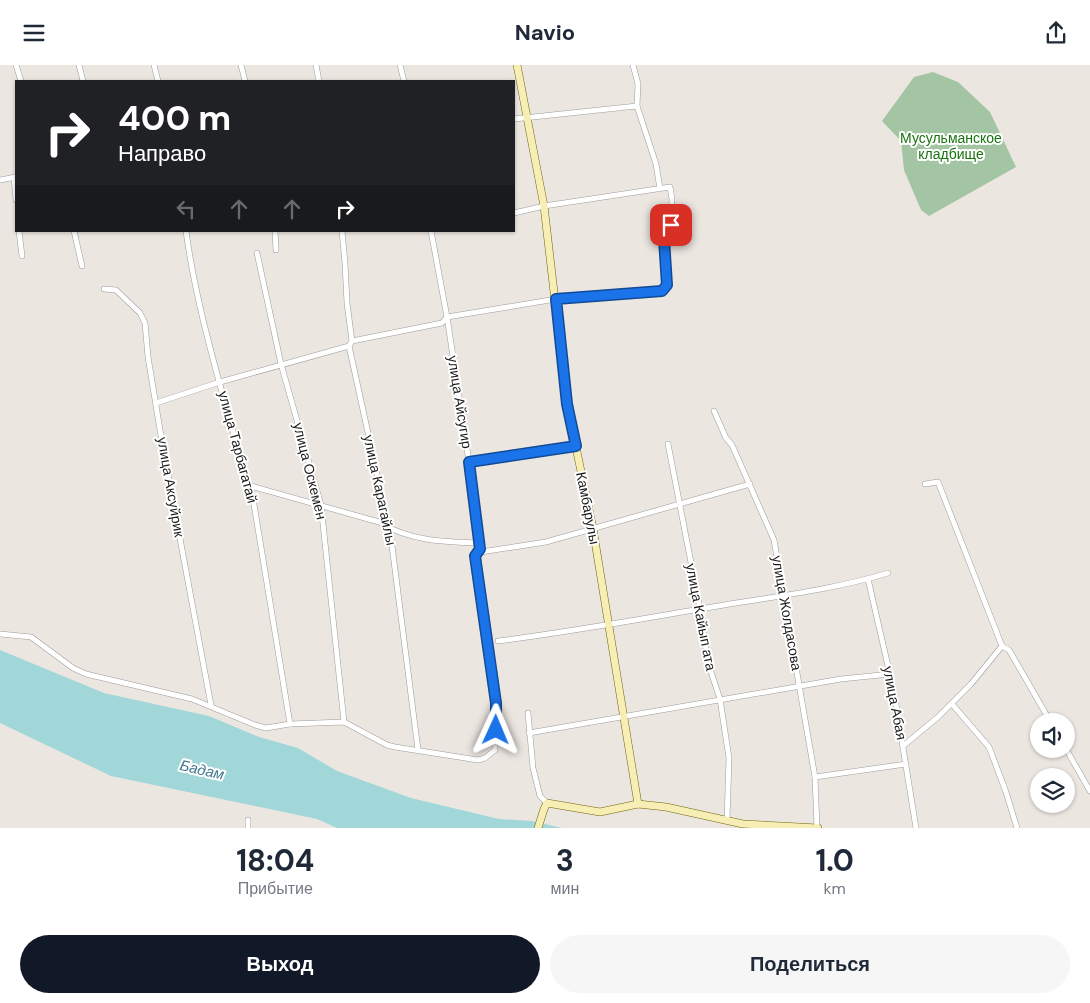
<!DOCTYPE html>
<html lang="ru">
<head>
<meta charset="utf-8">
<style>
  body { margin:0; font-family:"DM Sans",sans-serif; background:#f6f6f7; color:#1f2937; height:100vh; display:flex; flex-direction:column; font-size:19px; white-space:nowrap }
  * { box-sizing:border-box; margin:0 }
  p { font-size:16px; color:#747a83 }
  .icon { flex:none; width:28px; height:28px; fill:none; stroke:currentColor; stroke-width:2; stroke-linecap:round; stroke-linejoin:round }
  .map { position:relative; height:763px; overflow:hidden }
  .details { display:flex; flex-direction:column; background:#fff; flex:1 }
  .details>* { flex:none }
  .guide { position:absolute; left:15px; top:15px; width:500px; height:152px; border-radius:0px; box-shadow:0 1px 4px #0004; background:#202124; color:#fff; overflow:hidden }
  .fabs { position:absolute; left:1030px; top:648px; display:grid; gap:10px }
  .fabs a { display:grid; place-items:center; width:45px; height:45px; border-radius:50%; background:#fff; box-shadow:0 1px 4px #0004; font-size:25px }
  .pin { position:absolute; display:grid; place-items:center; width:42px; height:42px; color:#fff; margin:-21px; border-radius:10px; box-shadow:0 2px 8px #0006 }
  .me { position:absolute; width:55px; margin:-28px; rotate:1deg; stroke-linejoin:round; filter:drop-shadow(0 0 4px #0008) }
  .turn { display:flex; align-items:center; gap:18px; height:105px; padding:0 20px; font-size:22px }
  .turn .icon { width:65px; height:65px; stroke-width:2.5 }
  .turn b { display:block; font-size:35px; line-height:42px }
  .lanes { display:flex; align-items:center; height:48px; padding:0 20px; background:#0003; justify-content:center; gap:25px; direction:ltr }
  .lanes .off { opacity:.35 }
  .eta { display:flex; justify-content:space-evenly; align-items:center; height:85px; text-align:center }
  .eta b { font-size:30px; font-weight:700; line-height:35px }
  .cta { display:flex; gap:10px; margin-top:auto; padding:10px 20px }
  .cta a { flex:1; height:58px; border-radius:30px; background:#111827; color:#fff; font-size:20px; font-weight:700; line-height:58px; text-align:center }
  .cta a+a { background:#f6f6f7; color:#1f2937 }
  header { display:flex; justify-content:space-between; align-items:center; height:65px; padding:0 20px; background:#fff; font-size:22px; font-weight:700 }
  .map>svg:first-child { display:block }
  .cemetery { fill:#a4c5a3 }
  .water { fill:#a2d7d9 }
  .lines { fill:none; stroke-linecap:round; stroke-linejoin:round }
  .street-casing { stroke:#9c9c9c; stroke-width:6 }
  .secondary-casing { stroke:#6c6508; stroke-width:8 }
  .street { stroke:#fff; stroke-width:5 }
  .secondary { stroke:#f7eeb5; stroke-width:7 }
  .route-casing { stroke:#114b97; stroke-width:12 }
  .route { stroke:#1a73e8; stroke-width:9 }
  .labels { text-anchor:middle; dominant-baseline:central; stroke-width:4; stroke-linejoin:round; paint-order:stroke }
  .park-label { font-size:14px; fill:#18740e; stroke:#fff }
  .street-label { font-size:14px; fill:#1b1b1b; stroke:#fff }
  .water-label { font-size:15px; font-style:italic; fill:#437890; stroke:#fff }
</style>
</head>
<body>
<header><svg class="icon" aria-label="menu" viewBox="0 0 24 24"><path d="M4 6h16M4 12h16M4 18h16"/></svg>Navio<svg class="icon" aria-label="share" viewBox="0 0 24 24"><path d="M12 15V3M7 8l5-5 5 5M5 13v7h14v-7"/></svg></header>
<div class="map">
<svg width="1090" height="763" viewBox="0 0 1090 763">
  <rect width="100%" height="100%" fill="#ece6e1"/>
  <!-- cemetery -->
  <polygon class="cemetery" points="933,7 958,17 990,47 1016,102 929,151 921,145 904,105 901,76 882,56 914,12"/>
  <!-- water -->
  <polygon class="water" points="0,585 104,628 209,651 259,672 298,683 337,706 411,733 499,754 532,756 562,763 337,763 317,754 111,711 0,658"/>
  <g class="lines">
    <!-- street casing -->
    <g class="street-casing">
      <g id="street">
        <polyline points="16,0 21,16"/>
        <polyline points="79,0 83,16"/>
        <polyline points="154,0 158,16"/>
        <polyline points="241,0 245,16"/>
        <polyline points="316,0 319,16"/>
        <polyline points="400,0 404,16"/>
        <polyline points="633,0 638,19 637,41 656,99 660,124"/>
        <polyline points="514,54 637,41"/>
        <polyline points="14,112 16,135"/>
        <polyline points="0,115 16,112"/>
        <polyline points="19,166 22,191"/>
        <polyline points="74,166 82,201"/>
        <path d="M186 166C197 248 224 331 245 411L251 421 290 659"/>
        <polyline points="275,166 276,185"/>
        <polyline points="342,166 345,198 347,238 352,276 349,281 391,473 418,685"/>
        <polyline points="257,188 281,299 321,440 344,657"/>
        <polyline points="104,224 116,225 140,248 145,258 148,292 162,377 211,640"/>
        <polyline points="352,276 442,258 447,252 556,234 662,226 667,221 664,174 671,160 672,134 670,122 544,141 514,148"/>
        <polyline points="156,338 220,317 349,281"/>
        <polyline points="714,346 726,373 732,380 774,475 815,712 817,762"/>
        <polyline points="668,379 700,544 708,598 720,634 729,693 727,755"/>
        <polyline points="469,397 576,381"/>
        <polyline points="925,419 938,417 1002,581 1009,585 1050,656"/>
        <path d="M251 421 379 457C409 476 444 477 479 478"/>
        <polyline points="480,483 481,487 546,477 750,419"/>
        <polyline points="868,514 894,627 916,763"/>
        <polyline points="0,569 31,572 73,603 86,609 192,634 255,660 266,663 290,659 344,657 387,680 395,682 478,695 485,693 495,685 496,638 475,491 480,483 469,397 447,252 431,166"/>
        <path d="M498 576C570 567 641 554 712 542 771 532 832 525 888 508"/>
        <polyline points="952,639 989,682 1006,727 1017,763"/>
        <polyline points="528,648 533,703 540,731 547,738"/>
        <polyline points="529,668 841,614 890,609"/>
        <polyline points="903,681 938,652 971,619 1002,581"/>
        <polyline points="1066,684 1090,726"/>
        <polyline points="815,712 906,699"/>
        <polyline points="248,755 248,763"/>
      </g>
    </g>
    <!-- secondary casing -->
    <g class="secondary-casing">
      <g id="secondary">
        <polyline points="517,0 544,141 567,339 593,464 638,739"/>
        <polyline points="538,763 544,744 547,738 600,747 638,739 666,742 743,759 818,763"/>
      </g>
    </g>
    <!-- street -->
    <use href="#street" class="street"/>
    <!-- secondary -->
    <use href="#secondary" class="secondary"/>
  </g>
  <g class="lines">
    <!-- route casing -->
    <g class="route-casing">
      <polyline id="route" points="496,665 496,638 475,491 480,484 469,397 576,381 567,339 556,234 662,226 667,220 664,174 671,160"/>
    </g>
    <!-- route -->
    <use href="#route" class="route"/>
  </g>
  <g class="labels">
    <!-- park labels -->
    <g class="park-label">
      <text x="951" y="73">Мусульманское<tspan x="951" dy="16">кладбище</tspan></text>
    </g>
    <!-- street labels -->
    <g class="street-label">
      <text transform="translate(460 337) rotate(81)">улица Айсугир</text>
      <text transform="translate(238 382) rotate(75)">улица Тарбагатай</text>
      <text transform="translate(310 406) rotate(76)">улица Оскемен</text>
      <text transform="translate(171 422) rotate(80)">улица Аксуйрик</text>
      <text transform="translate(380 425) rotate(78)">улица Карагайлы</text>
      <text transform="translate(588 443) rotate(79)">Камбарулы</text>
      <text transform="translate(787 548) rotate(80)">улица Жолдасова</text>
      <text transform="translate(701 552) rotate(79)">улица Кайып ата</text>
      <text transform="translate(895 638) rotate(79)">улица Абая</text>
    </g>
    <!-- water labels -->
    <g class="water-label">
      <text transform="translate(202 705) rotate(13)">Бадам</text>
    </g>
  </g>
</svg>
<div class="fabs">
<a><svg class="icon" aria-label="sound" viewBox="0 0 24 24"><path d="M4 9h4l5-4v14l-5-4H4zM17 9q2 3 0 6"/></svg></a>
<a><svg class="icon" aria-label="layers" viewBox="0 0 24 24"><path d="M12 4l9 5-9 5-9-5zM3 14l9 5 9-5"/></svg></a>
</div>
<div class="pin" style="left:671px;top:160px;background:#d93025"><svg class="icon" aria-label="arrive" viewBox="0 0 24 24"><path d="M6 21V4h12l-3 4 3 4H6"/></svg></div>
<svg class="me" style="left:496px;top:665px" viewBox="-20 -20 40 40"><path d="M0-17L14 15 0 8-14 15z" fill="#1a73e8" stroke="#fff" stroke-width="4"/></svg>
<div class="guide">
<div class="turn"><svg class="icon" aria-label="right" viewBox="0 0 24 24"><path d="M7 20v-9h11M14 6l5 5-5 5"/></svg><div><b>400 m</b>Направо</div></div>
<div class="lanes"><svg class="icon off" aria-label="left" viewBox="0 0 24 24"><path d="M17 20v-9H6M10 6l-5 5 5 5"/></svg><svg class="icon off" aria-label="ahead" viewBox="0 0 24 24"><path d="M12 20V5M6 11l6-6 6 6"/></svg><svg class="icon off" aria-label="ahead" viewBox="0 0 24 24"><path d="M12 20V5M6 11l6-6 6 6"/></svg><svg class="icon" aria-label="right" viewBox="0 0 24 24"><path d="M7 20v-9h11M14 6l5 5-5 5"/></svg></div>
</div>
</div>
<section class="details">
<div class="eta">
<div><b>18:04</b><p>Прибытие</p></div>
<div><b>3</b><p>мин</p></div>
<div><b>1.0</b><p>km</p></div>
</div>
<div class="cta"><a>Выход</a><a>Поделиться</a></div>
</section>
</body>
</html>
